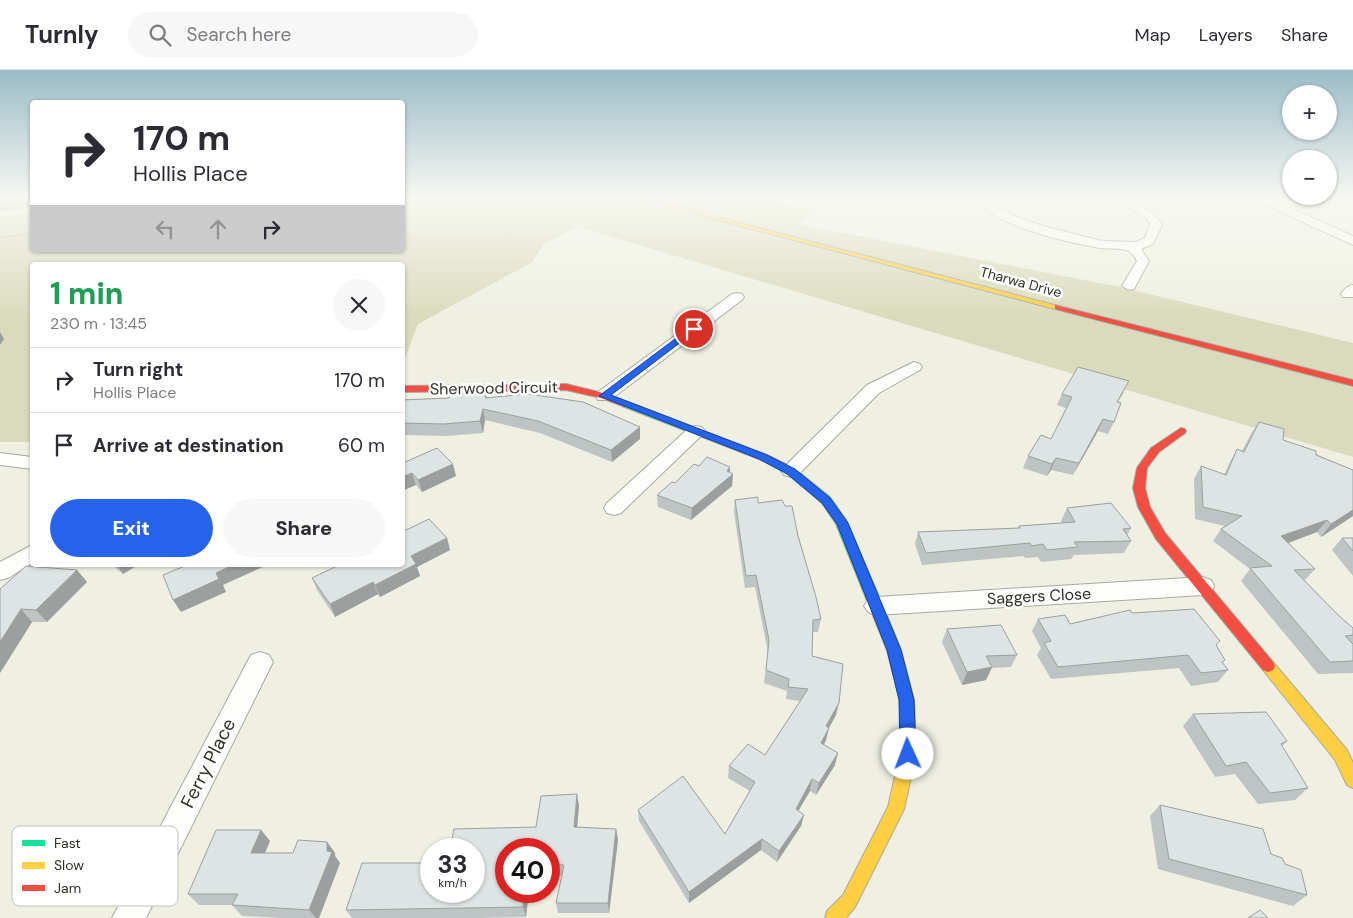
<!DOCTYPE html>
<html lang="en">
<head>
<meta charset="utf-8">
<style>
  body { margin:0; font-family:"DM Sans",sans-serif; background:#f7f7f7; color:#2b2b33; height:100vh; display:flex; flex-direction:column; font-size:19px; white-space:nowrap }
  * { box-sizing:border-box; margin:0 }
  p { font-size:16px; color:#7c7c81 }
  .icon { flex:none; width:28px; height:28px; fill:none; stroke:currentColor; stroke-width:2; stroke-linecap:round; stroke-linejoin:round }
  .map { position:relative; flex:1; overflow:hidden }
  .sheet { position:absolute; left:30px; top:192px; width:375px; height:305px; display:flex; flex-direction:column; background:#fff; border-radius:5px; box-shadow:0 1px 4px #0004 }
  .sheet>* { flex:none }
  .hud { position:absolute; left:30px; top:30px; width:375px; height:152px; border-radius:5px; box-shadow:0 1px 4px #0004; background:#fff; color:#2b2b33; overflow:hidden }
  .fabs { position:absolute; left:1282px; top:15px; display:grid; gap:10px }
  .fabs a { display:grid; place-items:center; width:55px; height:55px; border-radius:50%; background:#fff; box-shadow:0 1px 4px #0004; font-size:25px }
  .speed { position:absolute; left:420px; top:768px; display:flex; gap:10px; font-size:25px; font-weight:700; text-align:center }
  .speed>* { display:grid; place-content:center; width:65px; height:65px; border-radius:50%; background:#fff; box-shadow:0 1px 4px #0004; line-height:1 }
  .speed small { font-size:12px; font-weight:400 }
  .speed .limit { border:8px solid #d22; background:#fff; color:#111 }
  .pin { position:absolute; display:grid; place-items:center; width:42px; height:42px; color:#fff; margin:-21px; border:2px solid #fff; border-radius:50%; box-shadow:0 1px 5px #0007 }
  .me { position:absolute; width:55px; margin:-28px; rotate:358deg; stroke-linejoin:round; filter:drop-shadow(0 0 4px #0008) }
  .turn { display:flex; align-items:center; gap:18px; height:105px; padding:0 20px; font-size:22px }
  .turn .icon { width:65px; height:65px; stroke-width:2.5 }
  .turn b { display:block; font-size:35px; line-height:42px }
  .lanes { display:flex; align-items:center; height:48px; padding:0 20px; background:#0003; justify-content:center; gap:25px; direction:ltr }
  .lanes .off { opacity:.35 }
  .round { display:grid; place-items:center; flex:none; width:52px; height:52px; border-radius:26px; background:#f7f7f7 }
  .summary { display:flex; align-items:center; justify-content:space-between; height:85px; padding:0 20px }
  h1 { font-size:30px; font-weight:800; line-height:38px; color:#1e9e55 }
  .cta { display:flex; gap:10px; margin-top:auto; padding:10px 20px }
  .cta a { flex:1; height:58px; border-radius:30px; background:#2563eb; color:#fff; font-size:20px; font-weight:800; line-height:58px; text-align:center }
  .cta a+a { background:#f7f7f7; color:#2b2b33 }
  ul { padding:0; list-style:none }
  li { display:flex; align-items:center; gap:15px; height:65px; padding:0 20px; border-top:1px solid #e1e1e2 }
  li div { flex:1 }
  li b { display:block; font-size:19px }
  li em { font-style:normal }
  header { display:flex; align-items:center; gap:30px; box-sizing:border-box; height:70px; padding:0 25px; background:#fff; border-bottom:1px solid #e1e1e2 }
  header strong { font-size:24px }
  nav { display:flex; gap:28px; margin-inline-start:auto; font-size:18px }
  .search { width:350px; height:45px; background:#f7f7f7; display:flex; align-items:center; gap:12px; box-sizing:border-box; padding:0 18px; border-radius:28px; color:#7c7c81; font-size:19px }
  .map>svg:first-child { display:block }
  .green { fill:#dadbbc }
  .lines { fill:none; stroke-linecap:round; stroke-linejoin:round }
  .stream { fill:#c5c796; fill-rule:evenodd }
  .street-casing { stroke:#a9aa9e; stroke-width:2 }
  .fast-casing { stroke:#a9aa9e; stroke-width:2 }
  .slow-casing { stroke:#a9aa9e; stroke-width:2 }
  .jam-casing { stroke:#a9aa9e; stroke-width:2 }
  .street { fill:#fdfdfb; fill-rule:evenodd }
  .fast { fill:#16e098; fill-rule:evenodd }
  .slow { fill:#ffcf43; fill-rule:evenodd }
  .jam { fill:#f24e42; fill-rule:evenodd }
  .wall { fill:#bec4c3 }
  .shaded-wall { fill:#9ba09f }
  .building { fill:#dde4e3; stroke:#9ba09f }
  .route { fill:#2563eb; stroke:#184099 }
  .labels { text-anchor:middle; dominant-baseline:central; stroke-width:5; stroke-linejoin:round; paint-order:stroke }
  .far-street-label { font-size:14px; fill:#303026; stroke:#fff }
  .street-label { font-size:16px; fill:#303026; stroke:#fff }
  .near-street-label { font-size:19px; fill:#303026; stroke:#fff }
  .key { fill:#fff; stroke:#c1c1be; stroke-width:1 }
  .key-label { font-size:14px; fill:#303026 }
</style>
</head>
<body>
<header>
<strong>Turnly</strong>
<div class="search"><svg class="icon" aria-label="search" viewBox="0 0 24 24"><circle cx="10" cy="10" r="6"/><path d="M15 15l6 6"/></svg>Search here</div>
<nav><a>Map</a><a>Layers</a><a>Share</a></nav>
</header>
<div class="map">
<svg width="1353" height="848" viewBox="0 0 1353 848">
  <rect width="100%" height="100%" fill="#eff0e2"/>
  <!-- green -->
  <polygon class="green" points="403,129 768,129 817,141 797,154 1120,217 1353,273 1353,387 585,159 583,154 545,173 531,193 418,254 403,294 402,195 32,195 32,372 0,372 0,146 32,142 32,180 402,180"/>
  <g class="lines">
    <!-- stream -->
    <polygon class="stream" points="32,162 32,164 0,169 0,167"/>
    <!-- street casing -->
    <g class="street-casing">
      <g id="street">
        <path d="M976 129H988L1014 146 1043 156 1102 171 1136 172 1145 168 1150 153 1146 148 1115 129H1128L1154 144 1162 155 1153 174 1141 179 1149 191 1134 219 1129 220 1122 216 1137 191C1135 187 1131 181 1126 180 1119 178 1108 179 1100 178 1066 172 996 157 976 129Z"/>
        <polygon points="1256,129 1320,129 1315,132 1282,134 1353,166 1353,175 1257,131"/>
        <path d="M1353 215V227H1343L1341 224C1344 219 1347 216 1353 215Z"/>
        <polygon points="737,223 742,224 744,227 742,230 610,330 598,330 596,326 598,322 732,224"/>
        <polygon points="914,292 920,294 922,297 920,300 879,323 798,405 791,407 784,405 781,401 784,397 867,315"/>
        <polygon points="696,356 702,357 705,361 702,365 621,443 614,445 607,443 604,438 607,433 690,357"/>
        <polygon points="0,383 32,387 32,399 0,395"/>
        <polygon points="32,475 32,493 8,508 0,510 0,492"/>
        <polygon points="1203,507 1211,510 1214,516 1211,522 1203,525 876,545 868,542 864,536 868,530 876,527"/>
        <polygon points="260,582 269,585 273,592 146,848 112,848 251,585"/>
      </g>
    </g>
    <!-- fast casing -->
    <g class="fast-casing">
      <polygon id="fast" points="625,331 767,385 795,399 830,427 846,450 886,543 884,547 879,548 874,547 872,543 836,454 822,433 787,403 759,389 622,336 620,334 622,332"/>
    </g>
    <!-- slow casing -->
    <g class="slow-casing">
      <g id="slow">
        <polygon points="638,129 648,129 1062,237 1055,239"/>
        <polygon points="879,538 884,539 886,543 901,580 914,630 916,684 904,739 855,837 846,848 825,848 827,841 843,825 888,737 900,684 900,630 887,580 872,543 874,539"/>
        <polygon points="1268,590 1273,592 1347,680 1353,693 1353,718 1347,715 1335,690 1263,600 1261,596 1263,592"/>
      </g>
    </g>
    <!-- jam casing -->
    <g class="jam-casing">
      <g id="jam">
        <polygon points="1055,235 1353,310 1353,316 1055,239"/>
        <polygon points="566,314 607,324 630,334 625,337 601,328 566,320 402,322 402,316"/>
        <polygon points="1181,358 1185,359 1186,361 1185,363 1159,382 1147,398 1145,418 1150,437 1165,463 1273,592 1275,596 1273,600 1268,602 1263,600 1156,469 1138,437 1133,418 1137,398 1151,378"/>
      </g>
    </g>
    <!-- street -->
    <use href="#street" class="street"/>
    <!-- fast -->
    <use href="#fast" class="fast"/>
    <!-- slow -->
    <use href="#slow" class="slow"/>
    <!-- jam -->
    <use href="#jam" class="jam"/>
  </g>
  <!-- wall -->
  <g class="wall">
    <polygon points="1124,322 1118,332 1114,352 1108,364 1098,361 1073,405 1051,400 1047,406 1023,398 1028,386 1051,369 1066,338 1057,335 1062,324"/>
    <polygon points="486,323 487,327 640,357 640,369 612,392 540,363 485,350 483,363 447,366 402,365 402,330 449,328"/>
    <polygon points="1259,352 1283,370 1353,400 1353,446 1321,467 1317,462 1288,473 1315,499 1304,511 1339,546 1353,558 1353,603 1318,604 1241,511 1250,499 1213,471 1221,459 1225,456 1195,449 1194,409 1201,396 1224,405 1230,392 1237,379 1242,381 1251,364"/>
    <polygon points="403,393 456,406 422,422 416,415"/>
    <polygon points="699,396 733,404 732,416 691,450 658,437 657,425 675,413"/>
    <polygon points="735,430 758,433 798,466 821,549 818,562 813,562 812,586 836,645 829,658 826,670 824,675 835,695 816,725 810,721 798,741 804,745 801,756 777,792 761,780 689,833 639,751 638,740 725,764 750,721 728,708 729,696 765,685 800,631 786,629 787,621 764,613 768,582 755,517 745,518 734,442"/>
    <polygon points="1067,438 1131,458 1127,465 1131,471 1124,483 1074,485 1071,489 1041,492 1038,487 1025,488 1024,486 922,495 915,474 918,462 1018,458 1019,456 1062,453 1061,451"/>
    <polygon points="447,468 450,480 417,497 420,506 380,527 378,524 335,547 317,520 312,508"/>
    <polygon points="1342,468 1353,468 1353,506 1332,480"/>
    <polygon points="112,495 138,495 123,504"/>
    <polygon points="26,496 77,500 87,512 47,552 32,552 0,603"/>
    <polygon points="1132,543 1216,576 1223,593 1228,600 1218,612 1191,616 1179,598 1051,609 1037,585 1041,578 1032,561 1038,549 1070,554"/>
    <polygon points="947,559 1017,585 1011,597 992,598 986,610 962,615 942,572"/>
    <polygon points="1193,644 1287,671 1282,676 1308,718 1295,730 1258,734 1235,704 1215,707 1183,656"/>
    <polygon points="577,724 579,736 577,757 616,759 618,770 609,843 558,843 556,833 562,806 549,805 549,779 506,779 506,821 529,821 526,847 480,848 352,848 346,840 431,821 536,757"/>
    <polygon points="1160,735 1271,784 1285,794 1307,825 1293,836 1158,799 1150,746"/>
    <polygon points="261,760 270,771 265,783 293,783 327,772 335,783 335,786 340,793 319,848 282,848 242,846 232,835 199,835 188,824"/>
  </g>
  <!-- shaded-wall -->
  <g class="shaded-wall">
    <polygon points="23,129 32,129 32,137 0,141 0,132"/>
    <polygon points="0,262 4,269 0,275"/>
    <polygon points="483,339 485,350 483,363 480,351"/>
    <polygon points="1103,349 1098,361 1073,405 1079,393"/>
    <polygon points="640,357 640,369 612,392 611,380"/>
    <polygon points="1056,388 1051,400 1047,406 1052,394"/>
    <polygon points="453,394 456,406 422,422 418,410"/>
    <polygon points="730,397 730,406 733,404 732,416 691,450 692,438"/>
    <polygon points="412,403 416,415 402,421 402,407"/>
    <polygon points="1353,440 1353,446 1321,467 1331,454"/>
    <polygon points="1327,450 1317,462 1272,479 1281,466"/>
    <polygon points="447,468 450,480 417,497 420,506 380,527 375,515 411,486"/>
    <polygon points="117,495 138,495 123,504"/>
    <polygon points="233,495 267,495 223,515 226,522 181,542 173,530 216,503"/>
    <polygon points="77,500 87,512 47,552 36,540"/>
    <polygon points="373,512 378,524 335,547 330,534"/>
    <polygon points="21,539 32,552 0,603 0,572"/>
    <polygon points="992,597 986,610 962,615 967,602"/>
    <polygon points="839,633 836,645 823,668 826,656"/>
    <polygon points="829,658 826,670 818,685 821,673"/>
    <polygon points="838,683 835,695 816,725 819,713"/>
    <polygon points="812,709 810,721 793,750 796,739"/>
    <polygon points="577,724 579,736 576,768 574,757"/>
    <polygon points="804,745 801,756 777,792 779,781"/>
    <polygon points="616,759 618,770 609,843 608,833"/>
    <polygon points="261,760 270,771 260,794 251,783"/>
    <polygon points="762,769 761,780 689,833 689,822"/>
    <polygon points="327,772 335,783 335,786 340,793 319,848 316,848 309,840 327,781"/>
    <polygon points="524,821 529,821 526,847 523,837"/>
  </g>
  <!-- building -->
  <g class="building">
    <polygon points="0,129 23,129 0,132"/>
    <polygon points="1078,297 1129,311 1117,332 1121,333 1114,352 1103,349 1079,393 1056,388 1052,394 1028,386 1041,365 1051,369 1072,327 1062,324"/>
    <polygon points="486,323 485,328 528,324 583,332 640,357 611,380 538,351 483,339 480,351 444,354 402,353 402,330 449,328 450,324"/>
    <polygon points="1259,352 1284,359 1283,370 1316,381 1316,385 1353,400 1353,440 1331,454 1327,450 1281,466 1315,499 1294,500 1339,546 1353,558 1353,565 1345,566 1353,574 1353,591 1330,592 1250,498 1272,496 1221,459 1242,446 1203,437 1201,396 1226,405 1237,379 1244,382"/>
    <polygon points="437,378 453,394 418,410 412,403 402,407 402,392 403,393"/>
    <polygon points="707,387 730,397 727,401 733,404 692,438 657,425 672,412 675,413 694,394 699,396"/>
    <polygon points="758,427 758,433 782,430 785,436 792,436 798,466 816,527 821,549 813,550 812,586 843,594 839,633 826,656 829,658 821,673 838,683 819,713 812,709 796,739 804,745 779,781 762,769 689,822 638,740 683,706 725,764 755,712 729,696 748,674 765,685 808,619 788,617 789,609 766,600 769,570 756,505 746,506 735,430"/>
    <polygon points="1111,433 1131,458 1123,459 1131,471 1074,472 1078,477 1047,480 1043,474 1031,476 1030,473 926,483 918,462 1020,458 1019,456 1075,452 1067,438"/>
    <polygon points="429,449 447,468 411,486 416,494 375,515 373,512 330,534 312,508 339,495 402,495 402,462"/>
    <polygon points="1342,468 1353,468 1353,481"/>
    <polygon points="187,495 233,495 216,503 219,509 173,530 163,505"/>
    <polygon points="26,496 77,500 36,540 21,539 0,572 0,519"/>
    <polygon points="1194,539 1220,571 1216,575 1225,590 1222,592 1228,600 1201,603 1188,585 1058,597 1044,573 1051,571 1038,549 1065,545 1070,554 1130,540 1132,543"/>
    <polygon points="1001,555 1017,585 986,586 992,597 967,602 947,559"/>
    <polygon points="1266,642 1287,671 1281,674 1308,718 1270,723 1246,692 1226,696 1193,644"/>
    <polygon points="577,724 574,757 616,759 608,833 556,833 564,795 549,794 549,779 506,779 506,821 524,821 523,837 346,840 362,793 431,793 431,821 474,821 474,779 450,779 454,759 536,757 541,726"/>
    <polygon points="1160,735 1263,759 1271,784 1282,788 1285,794 1301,800 1307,825 1169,789"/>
    <polygon points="216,760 261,760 251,783 293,783 298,770 327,772 327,781 332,782 309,840 232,835 238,824 188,824"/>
    <polygon points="1260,840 1268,848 1248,848"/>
  </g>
  <!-- sky -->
  <linearGradient id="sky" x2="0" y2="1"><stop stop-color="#9abcc7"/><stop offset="0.52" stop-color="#f8f8f2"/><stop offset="1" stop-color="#f8f8f2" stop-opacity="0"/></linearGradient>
  <rect width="1353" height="248" fill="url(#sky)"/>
  <!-- route -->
  <polygon class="route" points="691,257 698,259 611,325 767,385 795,399 830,428 848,453 901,580 914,630 916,684 914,689 908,691 903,689 900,684 899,630 887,580 837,454 822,433 787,404 759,389 599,326"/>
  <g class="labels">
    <!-- far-street labels -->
    <g class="far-street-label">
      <text transform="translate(1021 212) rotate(15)">Tharwa Drive</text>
    </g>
    <!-- street labels -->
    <g class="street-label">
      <text transform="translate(494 318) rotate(-1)">Sherwood Circuit</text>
      <text transform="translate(1039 526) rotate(-3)">Saggers Close</text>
    </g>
    <!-- near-street labels -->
    <g class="near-street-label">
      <text transform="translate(208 693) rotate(-63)">Ferry Place</text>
    </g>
  </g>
  <!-- legend -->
  <rect x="12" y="756" width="166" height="80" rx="8" class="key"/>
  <rect x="22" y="770" width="23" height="6" fill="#16e098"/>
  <rect x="22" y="792" width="23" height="7" fill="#ffcf43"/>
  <rect x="22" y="815" width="23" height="6" fill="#f24e42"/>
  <g class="key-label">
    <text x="54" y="778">Fast</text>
    <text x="54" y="800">Slow</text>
    <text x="54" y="823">Jam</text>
  </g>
</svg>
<div class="fabs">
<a>+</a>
<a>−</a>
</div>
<div class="speed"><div>33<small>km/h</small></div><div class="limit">40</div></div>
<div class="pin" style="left:694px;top:259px;background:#d93025"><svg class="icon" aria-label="arrive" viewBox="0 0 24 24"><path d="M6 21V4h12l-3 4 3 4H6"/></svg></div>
<svg class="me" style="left:908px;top:684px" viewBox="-20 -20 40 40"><circle r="19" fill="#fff"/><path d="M0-13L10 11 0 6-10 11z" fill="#2563eb"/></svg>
<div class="hud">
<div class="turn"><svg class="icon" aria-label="right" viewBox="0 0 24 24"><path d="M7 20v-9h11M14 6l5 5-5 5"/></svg><div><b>170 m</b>Hollis Place</div></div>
<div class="lanes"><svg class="icon off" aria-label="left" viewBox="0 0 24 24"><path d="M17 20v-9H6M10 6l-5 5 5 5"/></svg><svg class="icon off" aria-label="ahead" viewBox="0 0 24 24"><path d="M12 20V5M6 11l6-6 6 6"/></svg><svg class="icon" aria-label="right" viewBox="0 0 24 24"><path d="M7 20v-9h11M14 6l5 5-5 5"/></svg></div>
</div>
<section class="sheet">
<div class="summary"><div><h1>1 min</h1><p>230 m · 13:45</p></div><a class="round"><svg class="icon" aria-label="close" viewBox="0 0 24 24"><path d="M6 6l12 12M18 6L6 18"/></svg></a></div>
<ul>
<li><svg class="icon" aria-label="right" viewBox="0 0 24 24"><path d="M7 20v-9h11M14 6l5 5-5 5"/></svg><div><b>Turn right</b><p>Hollis Place</p></div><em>170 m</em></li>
<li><svg class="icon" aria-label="arrive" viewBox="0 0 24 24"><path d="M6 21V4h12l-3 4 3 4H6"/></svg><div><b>Arrive at destination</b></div><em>60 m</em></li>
</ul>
<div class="cta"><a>Exit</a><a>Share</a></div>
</section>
</div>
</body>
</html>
